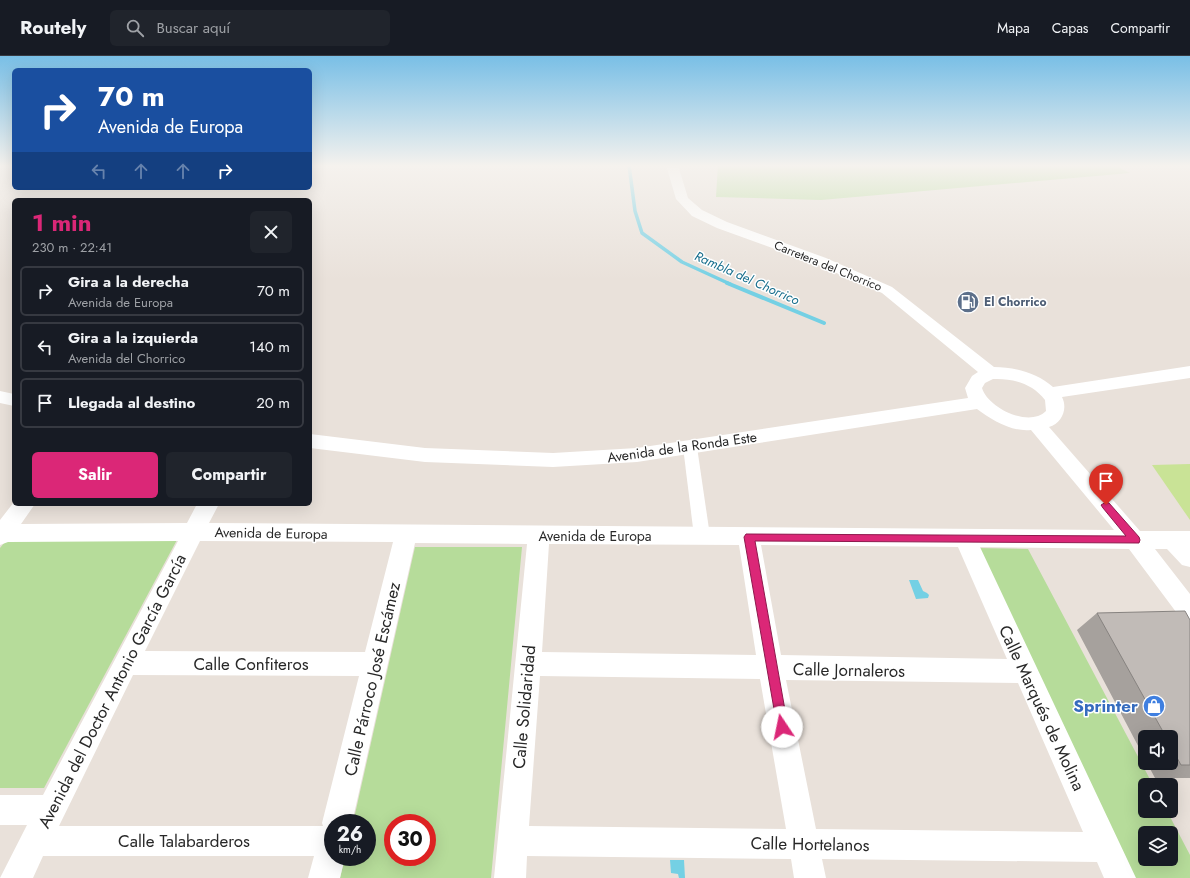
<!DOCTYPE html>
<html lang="es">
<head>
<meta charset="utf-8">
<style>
  body { margin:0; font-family:Jost,sans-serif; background:#20242c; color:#f1f3f6; height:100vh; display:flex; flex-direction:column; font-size:15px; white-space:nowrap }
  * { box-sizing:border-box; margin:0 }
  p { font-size:13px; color:#9ea1a6 }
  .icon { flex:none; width:22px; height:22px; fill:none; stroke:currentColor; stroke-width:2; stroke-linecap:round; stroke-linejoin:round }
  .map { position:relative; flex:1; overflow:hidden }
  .details { position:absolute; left:12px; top:142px; width:300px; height:308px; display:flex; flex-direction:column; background:#171b24; border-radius:6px; box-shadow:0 4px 16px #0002 }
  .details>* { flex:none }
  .top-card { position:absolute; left:12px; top:12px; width:300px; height:122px; border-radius:6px; box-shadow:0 4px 16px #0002; background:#1a4fa0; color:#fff; overflow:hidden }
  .buttons { position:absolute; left:1138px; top:674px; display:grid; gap:8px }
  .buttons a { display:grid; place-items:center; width:40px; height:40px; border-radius:6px; background:#171b24; box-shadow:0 4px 16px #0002; font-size:20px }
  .speed { position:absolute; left:324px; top:758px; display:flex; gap:8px; font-size:20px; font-weight:700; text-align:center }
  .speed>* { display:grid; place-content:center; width:52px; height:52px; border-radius:50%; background:#171b24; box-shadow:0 4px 16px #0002; line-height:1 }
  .speed small { font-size:10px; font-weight:400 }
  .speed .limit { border:6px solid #d22; background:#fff; color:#111 }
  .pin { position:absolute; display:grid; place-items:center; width:34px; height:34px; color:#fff; margin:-41px -17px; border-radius:50% 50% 50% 0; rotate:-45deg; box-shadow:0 0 4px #0007 }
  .pin .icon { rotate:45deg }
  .me { position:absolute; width:44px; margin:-22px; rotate:349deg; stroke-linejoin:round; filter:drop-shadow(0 0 3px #0008) }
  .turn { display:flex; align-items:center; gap:14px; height:84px; padding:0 20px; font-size:18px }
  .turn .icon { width:52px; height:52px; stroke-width:2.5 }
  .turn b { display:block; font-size:28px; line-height:34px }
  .lanes { display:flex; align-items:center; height:38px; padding:0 20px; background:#0003; justify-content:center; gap:20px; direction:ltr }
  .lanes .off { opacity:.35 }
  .round { display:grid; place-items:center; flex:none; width:42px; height:42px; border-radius:6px; background:#20242c }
  .overview { display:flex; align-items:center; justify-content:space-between; height:68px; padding:0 20px }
  h1 { font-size:24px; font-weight:700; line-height:30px; color:#db2777 }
  .cta { display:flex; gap:8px; margin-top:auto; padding:8px 20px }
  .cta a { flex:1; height:46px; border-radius:6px; background:#db2777; color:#fff; font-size:16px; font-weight:700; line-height:46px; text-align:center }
  .cta a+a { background:#20242c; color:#f1f3f6 }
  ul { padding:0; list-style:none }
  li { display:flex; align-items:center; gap:12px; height:50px; margin:0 8px 6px; padding:0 12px; border:2px solid #363941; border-radius:6px }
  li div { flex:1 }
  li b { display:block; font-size:15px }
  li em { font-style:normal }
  header { display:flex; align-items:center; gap:24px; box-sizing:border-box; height:56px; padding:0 20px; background:#171b24; border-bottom:1px solid #363941 }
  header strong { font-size:19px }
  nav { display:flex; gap:22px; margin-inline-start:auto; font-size:14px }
  .search { width:280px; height:36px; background:#20242c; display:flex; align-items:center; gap:10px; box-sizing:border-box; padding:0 14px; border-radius:6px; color:#9ea1a6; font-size:15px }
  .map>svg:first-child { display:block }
  .green { fill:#b6dc9a; fill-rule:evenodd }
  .pitch { fill:#c9e396 }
  .water { fill:#74d0e4 }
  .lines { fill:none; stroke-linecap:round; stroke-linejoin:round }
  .stream-far1 { stroke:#74d0e4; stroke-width:3.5 }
  .stream { stroke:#74d0e4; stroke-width:4 }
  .pedestrian { fill:#fff; fill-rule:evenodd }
  .minor { fill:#fff; fill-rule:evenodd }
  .wall { fill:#a6a19d }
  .building { fill:#c1bbb7; stroke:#878380 }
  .route { fill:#db2777; stroke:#8e194d }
  .labels { text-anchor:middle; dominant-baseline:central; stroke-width:3; stroke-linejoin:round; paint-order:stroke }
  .far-street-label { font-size:12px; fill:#282828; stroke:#fff }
  .far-service-label { font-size:12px; font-weight:bold; fill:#4e5e75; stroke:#fff; text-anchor:start }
  .far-water-label { font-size:13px; font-style:italic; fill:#176e8c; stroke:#fff }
  .street-label { font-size:14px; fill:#282828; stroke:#fff }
  .near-street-label { font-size:17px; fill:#282828; stroke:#fff }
  .near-shop-label { font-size:17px; font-weight:bold; fill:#366cbe; stroke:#fff; text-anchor:end }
</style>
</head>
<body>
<header>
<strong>Routely</strong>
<div class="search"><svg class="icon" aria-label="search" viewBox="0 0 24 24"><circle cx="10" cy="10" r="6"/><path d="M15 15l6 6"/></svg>Buscar aquí</div>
<nav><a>Mapa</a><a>Capas</a><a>Compartir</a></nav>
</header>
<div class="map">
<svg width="1190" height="822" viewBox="0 0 1190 822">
  <rect width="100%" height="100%" fill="#e9e1da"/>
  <!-- green -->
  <g class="green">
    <polygon points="718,109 1114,109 1130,117 821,144 716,141"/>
    <polygon points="9,481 178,482 44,732 0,732 0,492"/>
    <path d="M415 491H522L491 822H340L345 801H367V767H353ZM393 767H427V801H393Z"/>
    <path d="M977 492 1028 493 1153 729H1145V755H1167L1190 799V822H1131ZM1145 777H1171V803H1145Z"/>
  </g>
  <!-- pitch -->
  <polygon class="pitch" points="1190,408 1190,464 1152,409"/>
  <!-- water -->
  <g class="water">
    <polygon points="909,524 918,524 923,535 927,537 929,539 928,542 916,543"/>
    <polygon points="670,804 684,804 685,822 679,822 678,818 671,817"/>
  </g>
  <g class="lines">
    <!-- stream-far1 -->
    <polyline class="stream-far1" points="629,109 635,155 642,177 682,206 730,228"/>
    <!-- stream -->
    <polyline class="stream" points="727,227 824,267"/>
    <!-- pedestrian -->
    <polygon class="pedestrian" points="690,386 695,387 697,391 710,480 708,485 702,487 696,485 694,480 683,391 685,387"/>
    <!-- minor -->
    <g class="minor">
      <path d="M666 109H678L688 142 702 154 727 166 826 202 892 231 994 311C1015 311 1037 317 1053 331L1190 310V322L1062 341C1068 353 1062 367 1049 371L1140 475H1190V511L1182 509 1167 493H1155L1190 538V567L1182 564 1129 493 980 491 1136 822H1104L1097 806 822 803 826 822H794L791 803 527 800 526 822H494L527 488 415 487 352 767H333V801H345L340 822H308L314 800H43L33 822H0L27 769H0V739H43L178 485 8 486 0 489V464L14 446V448H35L21 468 187 467 197 448H219L209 467 1114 474 1031 374C1011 376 992 364 977 353L637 406 553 411 425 406 310 392V378L425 392 553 397 637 392 968 342 965 332 972 320 978 316 882 237 816 208 717 172 692 160 676 143ZM993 323C1013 322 1033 328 1045 344L1046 355C1029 372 988 352 982 332L985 327ZM200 485 393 486 365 596 145 595ZM549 488 739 489 756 599 542 596ZM761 489 958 491 1007 603 781 599ZM133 619 359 620 322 767 323 770H59ZM540 620 760 623 786 773 529 770ZM786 624 1018 627 1083 776 816 773Z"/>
      <polygon points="0,335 14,338 14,350 0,347"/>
    </g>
  </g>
  <!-- wall -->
  <polygon class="wall" points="1097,557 1190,564 1190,722 1155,722 1147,707 1171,707 1171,681 1145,681 1145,703 1077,574"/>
  <!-- building -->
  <polygon class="building" points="1185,555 1190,564 1190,709 1181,709 1171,691 1171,681 1166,681 1097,557"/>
  <!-- sky -->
  <linearGradient id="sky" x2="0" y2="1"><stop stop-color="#79bfe6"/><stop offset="0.49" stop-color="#f5f2ee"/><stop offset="1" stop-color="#f5f2ee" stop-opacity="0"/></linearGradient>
  <rect width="1190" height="224" fill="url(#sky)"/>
  <!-- route -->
  <polygon class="route" points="1106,446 1109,447 1139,481 1140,484 1139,487 755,485 788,671 786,676 782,678 778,676 744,481 746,478 1126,480 1103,452 1101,449"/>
  <!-- icons -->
  <defs>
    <g id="fuel-disc" transform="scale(1.15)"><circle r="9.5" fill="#5c6f8a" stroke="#fff"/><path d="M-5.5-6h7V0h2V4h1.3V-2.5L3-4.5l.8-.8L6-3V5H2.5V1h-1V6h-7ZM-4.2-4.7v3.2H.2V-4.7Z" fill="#fff"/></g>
    <g id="shop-disc" transform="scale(1.15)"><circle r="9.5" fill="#3f7fe0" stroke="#fff"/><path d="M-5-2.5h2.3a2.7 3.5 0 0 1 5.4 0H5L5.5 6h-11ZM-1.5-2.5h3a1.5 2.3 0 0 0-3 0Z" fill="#fff"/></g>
  </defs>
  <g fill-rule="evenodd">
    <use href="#fuel-disc" x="968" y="246"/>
    <use href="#shop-disc" x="1154" y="650"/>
  </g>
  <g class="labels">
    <!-- far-street labels -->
    <g class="far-street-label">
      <text transform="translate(828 210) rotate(22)">Carretera del Chorrico</text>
    </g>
    <!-- far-service labels -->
    <g class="far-service-label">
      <text x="984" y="246">El Chorrico</text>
    </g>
    <!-- far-water labels -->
    <g class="far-water-label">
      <text transform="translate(747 222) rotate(24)">Rambla del Chorrico</text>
    </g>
    <!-- street labels -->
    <g class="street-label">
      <text transform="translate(682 391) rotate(-8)">Avenida de la Ronda Este</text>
      <text transform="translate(271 477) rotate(1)">Avenida de Europa</text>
      <text x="595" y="480">Avenida de Europa</text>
    </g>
    <!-- near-street labels -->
    <g class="near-street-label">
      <text x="251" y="608">Calle Confiteros</text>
      <text transform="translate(849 614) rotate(1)">Calle Jornaleros</text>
      <text transform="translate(372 623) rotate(-77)">Calle Párroco José Escámez</text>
      <text transform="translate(112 635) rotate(-63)">Avenida del Doctor Antonio García García</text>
      <text transform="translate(524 651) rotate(-85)">Calle Solidaridad</text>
      <text transform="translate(1042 652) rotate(65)">Calle Marqués de Molina</text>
      <text x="184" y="785">Calle Talabarderos</text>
      <text transform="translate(810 788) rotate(1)">Calle Hortelanos</text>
    </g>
    <!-- near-shop labels -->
    <g class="near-shop-label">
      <text x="1138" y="650">Sprinter</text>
    </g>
  </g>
</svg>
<div class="buttons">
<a><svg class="icon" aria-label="sound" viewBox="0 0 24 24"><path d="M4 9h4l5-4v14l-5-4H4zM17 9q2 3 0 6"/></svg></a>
<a><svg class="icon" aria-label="search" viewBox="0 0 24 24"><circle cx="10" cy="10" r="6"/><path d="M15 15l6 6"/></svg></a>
<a><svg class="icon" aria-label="layers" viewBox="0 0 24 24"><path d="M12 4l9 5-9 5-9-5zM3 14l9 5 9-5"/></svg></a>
</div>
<div class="speed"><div>26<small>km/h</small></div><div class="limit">30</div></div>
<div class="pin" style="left:1106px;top:449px;background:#d93025"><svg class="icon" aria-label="arrive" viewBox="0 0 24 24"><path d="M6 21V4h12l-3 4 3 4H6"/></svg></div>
<svg class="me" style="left:782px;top:671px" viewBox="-20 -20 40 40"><circle r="19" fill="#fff"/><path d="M0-13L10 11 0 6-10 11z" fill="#db2777"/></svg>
<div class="top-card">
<div class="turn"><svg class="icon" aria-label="right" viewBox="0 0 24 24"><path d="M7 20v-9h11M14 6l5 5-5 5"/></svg><div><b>70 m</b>Avenida de Europa</div></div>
<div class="lanes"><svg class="icon off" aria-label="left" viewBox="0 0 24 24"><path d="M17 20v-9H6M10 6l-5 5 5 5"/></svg><svg class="icon off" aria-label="ahead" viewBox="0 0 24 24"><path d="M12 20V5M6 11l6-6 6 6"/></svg><svg class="icon off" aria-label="ahead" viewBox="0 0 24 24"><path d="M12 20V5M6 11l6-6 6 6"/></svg><svg class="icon" aria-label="right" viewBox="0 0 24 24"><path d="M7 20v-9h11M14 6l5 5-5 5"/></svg></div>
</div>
<section class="details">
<div class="overview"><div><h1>1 min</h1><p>230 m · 22:41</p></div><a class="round"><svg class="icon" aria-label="close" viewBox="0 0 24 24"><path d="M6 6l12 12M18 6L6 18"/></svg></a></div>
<ul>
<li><svg class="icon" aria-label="right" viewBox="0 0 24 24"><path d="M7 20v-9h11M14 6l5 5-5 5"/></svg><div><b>Gira a la derecha</b><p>Avenida de Europa</p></div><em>70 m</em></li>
<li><svg class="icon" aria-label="left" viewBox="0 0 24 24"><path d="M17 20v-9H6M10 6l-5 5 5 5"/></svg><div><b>Gira a la izquierda</b><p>Avenida del Chorrico</p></div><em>140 m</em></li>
<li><svg class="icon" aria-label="arrive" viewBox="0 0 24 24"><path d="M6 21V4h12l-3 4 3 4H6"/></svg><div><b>Llegada al destino</b></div><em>20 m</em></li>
</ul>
<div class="cta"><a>Salir</a><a>Compartir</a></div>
</section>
</div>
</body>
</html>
